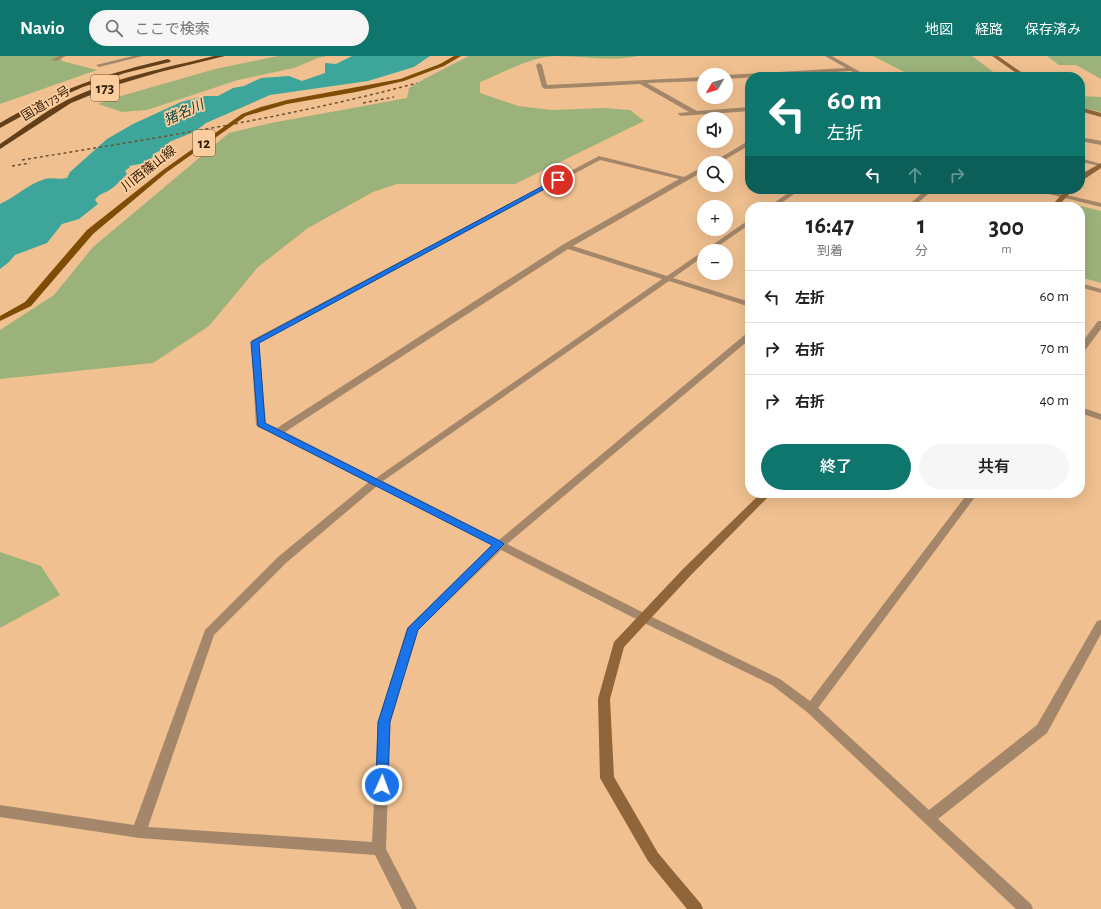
<!DOCTYPE html>
<html lang="ja">
<head>
<meta charset="utf-8">
<style>
  body { margin:0; font-family:"Alegreya Sans","Noto Sans JP",sans-serif; background:#f6f6f6; color:#222; height:100vh; display:flex; flex-direction:column; font-size:15px; white-space:nowrap }
  * { box-sizing:border-box; margin:0 }
  p { font-size:13px; color:#767676 }
  .icon { flex:none; width:22px; height:22px; fill:none; stroke:currentColor; stroke-width:2; stroke-linecap:round; stroke-linejoin:round }
  .map { position:relative; flex:1; overflow:hidden }
  .panel { position:absolute; left:745px; top:146px; width:340px; height:296px; display:flex; flex-direction:column; background:#fff; border-radius:16px; box-shadow:0 4px 16px #0002 }
  .panel>* { flex:none }
  .top-card { position:absolute; left:745px; top:16px; width:340px; height:122px; border-radius:16px; box-shadow:0 4px 16px #0002; background:#0f766e; color:#fff; overflow:hidden }
  .needle { width:26px; rotate:232deg }
  .tools { position:absolute; left:697px; top:12px; display:grid; gap:8px }
  .tools a { display:grid; place-items:center; width:36px; height:36px; border-radius:50%; background:#fff; box-shadow:0 4px 16px #0002; font-size:20px }
  .pin { position:absolute; display:grid; place-items:center; width:34px; height:34px; color:#fff; margin:-17px; border:2px solid #fff; border-radius:50%; box-shadow:0 1px 4px #0007 }
  .me { position:absolute; width:44px; margin:-22px; rotate:2deg; stroke-linejoin:round; filter:drop-shadow(0 0 3px #0008) }
  .turn { display:flex; align-items:center; gap:14px; height:84px; padding:0 16px; font-size:18px }
  .turn .icon { width:52px; height:52px; stroke-width:2.5 }
  .turn b { display:block; font-size:28px; line-height:34px }
  .lanes { display:flex; align-items:center; height:38px; padding:0 16px; background:#0003; justify-content:center; gap:20px; direction:ltr }
  .lanes .off { opacity:.35 }
  .eta { display:flex; justify-content:space-evenly; align-items:center; height:68px; text-align:center }
  .eta b { font-size:24px; font-weight:600; line-height:28px }
  .button { display:flex; gap:8px; margin-top:auto; padding:8px 16px }
  .button a { flex:1; height:46px; border-radius:24px; background:#0f766e; color:#fff; font-size:16px; font-weight:600; line-height:46px; text-align:center }
  .button a+a { background:#f6f6f6; color:#222 }
  ul { padding:0; list-style:none }
  li { display:flex; align-items:center; gap:12px; height:52px; padding:0 16px; border-top:1px solid #e0e0e0 }
  li div { flex:1 }
  li b { display:block; font-size:15px }
  li em { font-style:normal }
  header { display:flex; align-items:center; gap:24px; box-sizing:border-box; height:56px; padding:0 20px; background:#0f766e; color:#fff }
  header strong { font-size:19px }
  nav { display:flex; gap:22px; margin-inline-start:auto; font-size:14px }
  .search { width:280px; height:36px; background:#f6f6f6; display:flex; align-items:center; gap:10px; box-sizing:border-box; padding:0 14px; border-radius:22px; color:#767676; font-size:15px }
  .map>svg:first-child { display:block }
  .green { fill:#9cb27b }
  .water { fill:#3ea59b }
  .lines { fill:none; stroke-linecap:round; stroke-linejoin:round }
  .lane { fill:#a4876a; fill-rule:evenodd }
  .street { fill:#a4876a; fill-rule:evenodd }
  .secondary { fill:#8f6539; fill-rule:evenodd }
  .primary { fill:#7f4c05; fill-rule:evenodd }
  .highway { fill:#623f19; fill-rule:evenodd }
  .rail { stroke:#6b5033; stroke-width:1.5; stroke-dasharray:3 3; stroke-linecap:butt }
  .route { fill:#1a73e8; stroke:#114b97 }
  .labels { text-anchor:middle; dominant-baseline:central; stroke-width:3.5; stroke-linejoin:round; paint-order:stroke }
  .far-street-label { font-size:13px; fill:#2c1b07; stroke:#fecd9d }
  .far-water-label { font-size:14px; font-style:italic; fill:#0a4943; stroke:#fecd9d }
  .shield { fill:#fecd9d; stroke:#6b5034; stroke-width:1 }
  .shield-label { font-size:15px; font-weight:bold; fill:#2c1b07 }
</style>
</head>
<body>
<header>
<strong>Navio</strong>
<div class="search"><svg class="icon" aria-label="search" viewBox="0 0 24 24"><circle cx="10" cy="10" r="6"/><path d="M15 15l6 6"/></svg>ここで検索</div>
<nav><a>地図</a><a>経路</a><a>保存済み</a></nav>
</header>
<div class="map">
<svg width="1101" height="853" viewBox="0 0 1101 853">
  <rect width="100%" height="100%" fill="#f0c090"/>
  <!-- green -->
  <g class="green">
    <polygon points="0,0 61,0 62,5 97,14 0,48"/>
    <polygon points="278,0 327,0 318,2 294,12 238,24 147,54 122,56 98,48 114,42 215,13"/>
    <path d="M469 0H638C611 6 583 0 555 0 530 1 503 17 480 26V37L518 50 552 54 604 52 630 54 644 65 515 128H397L373 136 308 172 258 211 209 270 153 307 0 323V274L54 239 93 191 229 77 271 67 407 42 409 32 426 22Z"/>
    <polygon points="873,0 972,0 1000,21 914,21"/>
    <polygon points="1047,0 1101,0 1101,23 1076,9 1059,9"/>
    <polygon points="1080,40 1101,41 1101,56 1080,51"/>
    <polygon points="1077,149 1101,155 1101,227 1080,221 1080,151 1069,151"/>
    <polygon points="0,496 41,510 60,539 0,572"/>
  </g>
  <!-- water -->
  <path class="water" d="M352 0H430L414 11 368 25 270 39 206 67 194 76 169 86 166 92 155 97 154 100 145 107 129 110 130 111 125 115 127 118C121 124 115 131 108 135 102 138 99 138 95 144L98 148 79 163 62 168 47 187 15 199 9 206 0 213V148C16 141 28 128 45 123 52 121 59 124 67 122L70 116 107 83 133 68 181 46 205 40H218L233 32 244 30 261 22 289 20 302 25 325 17V7L336 8Z"/>
  <g class="lines">
    <!-- lane -->
    <g class="lane">
      <polygon points="59,0 66,0 56,5 51,4"/>
      <polygon points="133,0 143,0 99,11 96,9"/>
    </g>
    <!-- street -->
    <g class="street">
      <polygon points="825,0 832,0 869,21 862,21 851,15 726,23 726,19 846,12"/>
      <polygon points="539,7 542,9 547,29 704,21 704,25 647,27 697,55 750,51 750,55 681,60 678,58 679,57 689,56 640,28 545,33 542,31 536,9"/>
      <polygon points="1080,81 1101,85 1101,89 1080,85"/>
      <polygon points="750,84 750,89 719,107 711,107"/>
      <path d="M599 100 684 121 704 110V115L573 190 667 220 750 163V168L711 195H704V200L673 222 750 246V251L669 225 383 425 499 484 747 277H750V283L507 488 648 559 780 623 810 645 968 437H978L818 652 929 754 1037 669 1097 565 1101 564V578L1047 677 938 763 1031 848 1033 853H1016L807 656 772 629 640 565 501 494 418 574 390 666 386 793 417 853H402L375 799 139 782 0 761V749L134 769 205 574 278 501 369 426 275 378 258 371 256 369 251 286 252 284ZM600 104 679 123 564 188 277 372 266 368 259 287ZM568 193 662 223 376 422 285 376ZM377 430 492 489 407 572 378 666 372 786 148 771 214 579 286 507Z"/>
      <polygon points="1080,102 1101,108 1101,110 1080,106"/>
      <polygon points="794,133 801,133 776,151 768,151"/>
      <polygon points="927,133 934,133 913,151 906,151"/>
      <polygon points="1029,133 1041,133 1101,147 1101,151"/>
      <polygon points="1080,227 1101,233 1101,237 1080,231"/>
      <polygon points="1098,265 1101,265 1101,273 1083,297 1080,298 1080,289"/>
      <polygon points="1080,351 1101,358 1101,364 1080,357"/>
    </g>
    <!-- secondary -->
    <g class="secondary">
      <polygon points="992,0 998,0 1028,21 1022,21"/>
      <polygon points="1080,51 1101,57 1101,61 1080,55"/>
      <polygon points="1101,107 1101,112 1080,126 1080,120 1085,116"/>
      <polygon points="1067,133 1074,133 1057,151 1050,151"/>
      <polygon points="761,437 772,437 692,518 624,591 610,643 614,721 658,797 701,848 703,853 687,853 648,805 600,722 598,643 614,586 684,512"/>
    </g>
    <!-- primary -->
    <polygon class="primary" points="454,0 461,0 444,10 404,25 356,36 287,48 246,60 167,116 93,178 31,250 0,265 0,260 25,246 87,174 163,114 242,58 261,51 287,44 400,23 440,8"/>
    <!-- highway -->
    <g class="highway">
      <path d="M214 0H225L160 16 113 30 71 47 0 93V88C21 74 45 55 67 44 113 22 165 12 214 0Z"/>
      <path d="M168 3 171 5 170 6 125 17 83 31 42 49 0 72V67C53 35 108 17 168 3Z"/>
    </g>
    <!-- rail -->
    <g class="rail">
      <polyline points="363,47 394,41"/>
      <path d="M22 104C155 82 287 62 417 27"/>
      <polyline points="12,110 30,107"/>
    </g>
  </g>
  <!-- route -->
  <polygon class="route" points="556,123 561,124 259,287 265,367 502,486 504,488 418,574 390,666 388,729 386,733 382,734 377,733 376,729 378,666 408,572 492,489 258,370 251,286"/>
  <g class="labels">
    <!-- far-street labels -->
    <g class="far-street-label">
      <text transform="translate(46 48) rotate(-31)">国道173号</text>
      <text transform="translate(149 113) rotate(-38)">川西篠山線</text>
    </g>
    <!-- far-water labels -->
    <g class="far-water-label">
      <text transform="translate(184 57) rotate(-24)">猪名川</text>
    </g>
    <!-- shield labels -->
    <g class="shield">
      <rect x="91" y="19" width="28" height="26" rx="3"/>
      <rect x="193" y="74" width="22" height="26" rx="3"/>
    </g>
    <g class="shield-label">
      <text x="105" y="32">173</text>
      <text x="204" y="87">12</text>
    </g>
  </g>
</svg>
<div class="tools">
<a><svg class="needle" viewBox="-14 -14 28 28"><path d="M0-13l5 13h-10z" fill="#e53935"/><path d="M0 13l5-13h-10z" fill="#767676"/></svg></a>
<a><svg class="icon" aria-label="sound" viewBox="0 0 24 24"><path d="M4 9h4l5-4v14l-5-4H4zM17 9q2 3 0 6"/></svg></a>
<a><svg class="icon" aria-label="search" viewBox="0 0 24 24"><circle cx="10" cy="10" r="6"/><path d="M15 15l6 6"/></svg></a>
<a>+</a>
<a>−</a>
</div>
<div class="pin" style="left:558px;top:124px;background:#d93025"><svg class="icon" aria-label="arrive" viewBox="0 0 24 24"><path d="M6 21V4h12l-3 4 3 4H6"/></svg></div>
<svg class="me" style="left:382px;top:729px" viewBox="-20 -20 40 40"><circle r="17" fill="#1a73e8" stroke="#fff" stroke-width="3"/><path d="M0-11L8 9 0 5-8 9z" fill="#fff"/></svg>
<div class="top-card">
<div class="turn"><svg class="icon" aria-label="left" viewBox="0 0 24 24"><path d="M17 20v-9H6M10 6l-5 5 5 5"/></svg><div><b>60 m</b>左折</div></div>
<div class="lanes"><svg class="icon" aria-label="left" viewBox="0 0 24 24"><path d="M17 20v-9H6M10 6l-5 5 5 5"/></svg><svg class="icon off" aria-label="ahead" viewBox="0 0 24 24"><path d="M12 20V5M6 11l6-6 6 6"/></svg><svg class="icon off" aria-label="right" viewBox="0 0 24 24"><path d="M7 20v-9h11M14 6l5 5-5 5"/></svg></div>
</div>
<section class="panel">
<div class="eta">
<div><b>16:47</b><p>到着</p></div>
<div><b>1</b><p>分</p></div>
<div><b>300</b><p>m</p></div>
</div>
<ul>
<li><svg class="icon" aria-label="left" viewBox="0 0 24 24"><path d="M17 20v-9H6M10 6l-5 5 5 5"/></svg><div><b>左折</b></div><em>60 m</em></li>
<li><svg class="icon" aria-label="right" viewBox="0 0 24 24"><path d="M7 20v-9h11M14 6l5 5-5 5"/></svg><div><b>右折</b></div><em>70 m</em></li>
<li><svg class="icon" aria-label="right" viewBox="0 0 24 24"><path d="M7 20v-9h11M14 6l5 5-5 5"/></svg><div><b>右折</b></div><em>40 m</em></li>
</ul>
<div class="button"><a>終了</a><a>共有</a></div>
</section>
</div>
</body>
</html>
